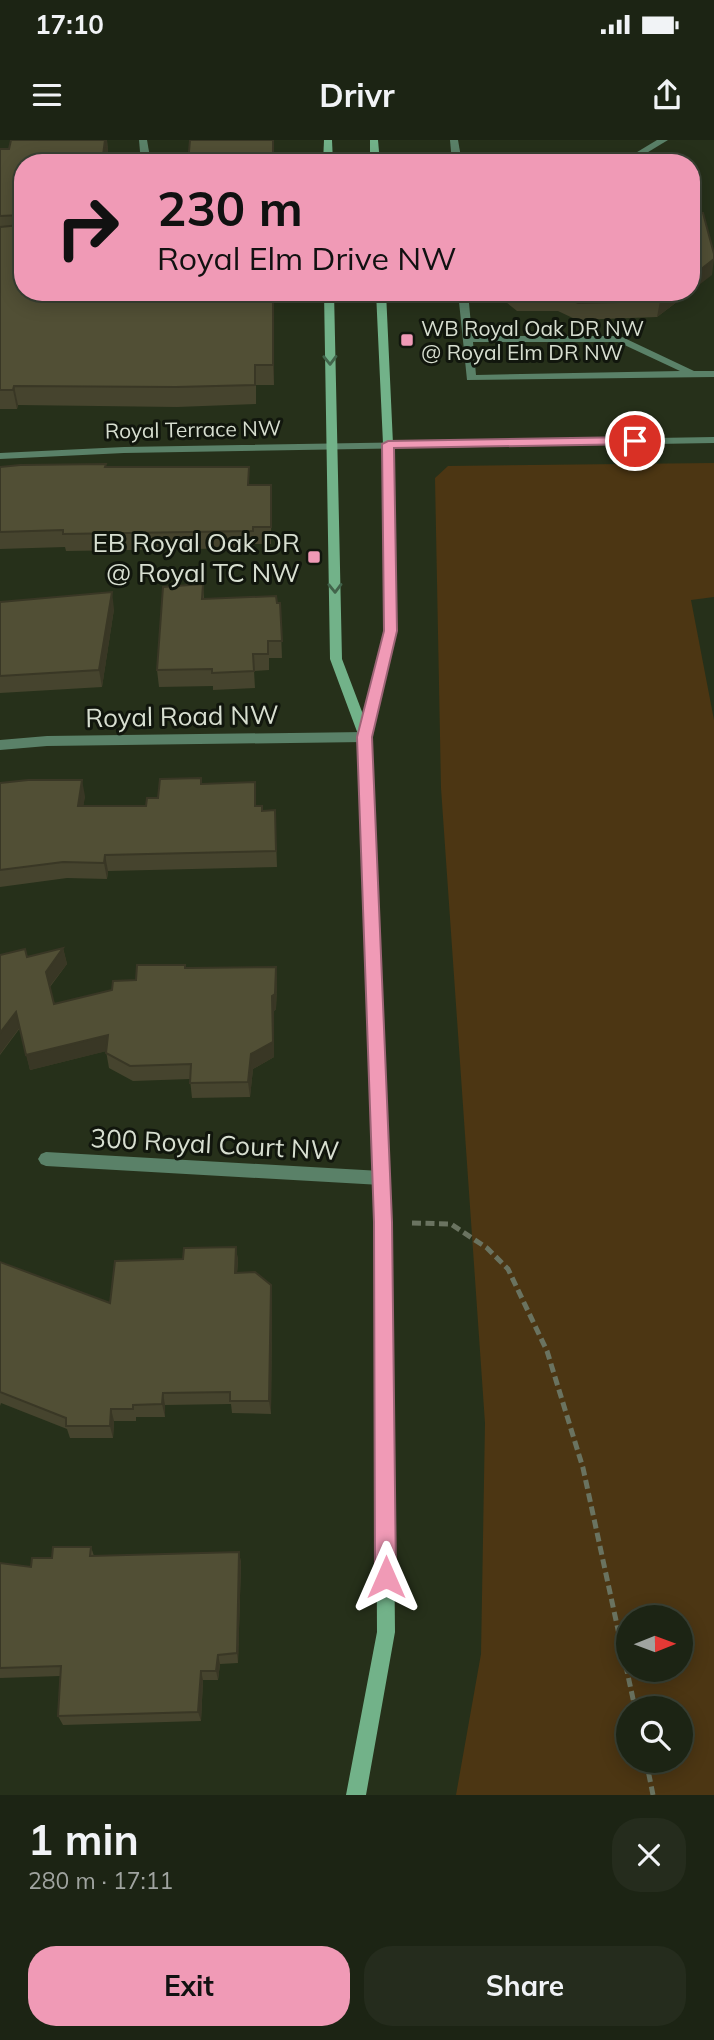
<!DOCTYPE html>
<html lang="en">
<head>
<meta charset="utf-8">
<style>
  body { margin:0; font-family:Mulish,sans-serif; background:#252c1d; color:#f1f3f6; height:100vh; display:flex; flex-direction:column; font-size:26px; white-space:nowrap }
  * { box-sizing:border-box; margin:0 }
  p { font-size:23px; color:#a0a4a0 }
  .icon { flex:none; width:38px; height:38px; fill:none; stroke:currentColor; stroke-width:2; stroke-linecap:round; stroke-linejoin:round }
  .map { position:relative; height:1655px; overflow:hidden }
  .sheet { display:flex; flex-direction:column; background:#1c2414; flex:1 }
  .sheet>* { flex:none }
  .guide { position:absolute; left:14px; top:14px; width:686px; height:147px; border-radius:28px; box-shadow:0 4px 18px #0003,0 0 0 2px #3a4134; background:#f09ab6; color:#111; overflow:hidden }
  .needle { width:46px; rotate:89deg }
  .tools { position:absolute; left:616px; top:1465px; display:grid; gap:14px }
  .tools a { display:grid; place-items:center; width:77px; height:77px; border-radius:50%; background:#1c2414; box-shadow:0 4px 18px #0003,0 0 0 2px #3a4134; font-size:35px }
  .pin { position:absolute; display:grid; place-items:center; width:60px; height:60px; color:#fff; margin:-30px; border:4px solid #fff; border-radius:50%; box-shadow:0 2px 7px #0007 }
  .me { position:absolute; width:77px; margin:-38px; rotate:0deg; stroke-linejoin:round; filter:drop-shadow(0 0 5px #0008) }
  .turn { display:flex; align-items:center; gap:24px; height:147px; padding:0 28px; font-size:32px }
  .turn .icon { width:91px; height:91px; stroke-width:2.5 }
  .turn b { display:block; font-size:49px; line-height:60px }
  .round { display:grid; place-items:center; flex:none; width:74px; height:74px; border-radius:28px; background:#252c1d }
  .overview { display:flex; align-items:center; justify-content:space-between; height:119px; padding:0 28px }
  h1 { font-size:42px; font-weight:700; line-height:52px }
  .primary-button { display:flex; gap:14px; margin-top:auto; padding:14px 28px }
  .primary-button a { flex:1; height:80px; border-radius:28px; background:#f09ab6; color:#111; font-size:28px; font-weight:700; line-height:80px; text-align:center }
  .primary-button a+a { background:#252c1d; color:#f1f3f6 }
  .status { display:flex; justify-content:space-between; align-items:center; height:49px; padding:0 35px; background:#1c2414; direction:ltr }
  .status svg { height:19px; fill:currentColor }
  header { display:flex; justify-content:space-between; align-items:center; height:91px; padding:0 28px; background:#1c2414; font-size:32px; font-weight:700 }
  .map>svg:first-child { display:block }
  .green { fill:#4c3613; fill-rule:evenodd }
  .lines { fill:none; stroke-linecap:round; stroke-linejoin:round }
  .path { stroke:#6a7360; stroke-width:5; stroke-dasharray:9 4.5; stroke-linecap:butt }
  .lane { fill:#5a8168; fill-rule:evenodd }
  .street { fill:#5a8168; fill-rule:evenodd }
  .secondary { fill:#72b289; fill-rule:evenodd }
  .wall { fill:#46442e }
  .shaded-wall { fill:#393725 }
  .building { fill:#514f35; stroke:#393725; stroke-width:2 }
  .oneway { stroke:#42644b }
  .route { fill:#f09ab6; stroke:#9c6476; stroke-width:2 }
  .poi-dot { fill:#f09ab6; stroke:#11160d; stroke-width:2.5 }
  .labels { text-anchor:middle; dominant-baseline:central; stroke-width:6; stroke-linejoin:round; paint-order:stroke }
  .far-poi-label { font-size:21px; fill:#d7ded0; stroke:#11160d; text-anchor:start }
  .far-street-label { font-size:21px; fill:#d7ded0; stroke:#11160d }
  .poi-label { font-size:26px; fill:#d7ded0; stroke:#11160d; text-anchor:end }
  .street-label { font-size:26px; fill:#d7ded0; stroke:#11160d }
</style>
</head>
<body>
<div class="status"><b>17:10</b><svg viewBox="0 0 49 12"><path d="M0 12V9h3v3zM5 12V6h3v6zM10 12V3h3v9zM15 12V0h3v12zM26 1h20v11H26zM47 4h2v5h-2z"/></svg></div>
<header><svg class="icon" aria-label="menu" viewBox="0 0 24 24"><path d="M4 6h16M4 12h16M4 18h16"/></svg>Drivr<svg class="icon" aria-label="share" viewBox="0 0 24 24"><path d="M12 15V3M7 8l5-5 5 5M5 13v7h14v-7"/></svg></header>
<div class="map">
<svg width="714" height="1655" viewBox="0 0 714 1655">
  <rect width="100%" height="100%" fill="#26301a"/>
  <!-- green -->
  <path class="green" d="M714 323V457L691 460 714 580V1655H456L481 1514 485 1283 441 648 435 338 448 326ZM628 1477H681V1530H628ZM628 1568H681V1620H628Z"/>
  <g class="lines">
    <!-- path -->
    <g class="path">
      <polyline points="412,1083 451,1084 487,1108 508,1129 547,1211 583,1328 635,1568"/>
      <polyline points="646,1620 653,1655"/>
    </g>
    <!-- lane -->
    <g class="lane">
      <polygon points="450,0 458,0 462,23 452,23"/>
      <polygon points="657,0 668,0 630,23 619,23"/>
      <path d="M458 152H468L472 196H620L694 231H714V237L467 240ZM473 202H618L680 231 476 235Z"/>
    </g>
    <!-- street -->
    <g class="street">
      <polygon points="139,0 147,0 151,23 141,23"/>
      <polygon points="714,297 714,303 124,313 0,319 0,313 124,307"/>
      <polygon points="365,592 371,597 365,602 47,606 0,610 0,600 47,596"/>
      <polygon points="46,1012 381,1031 386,1033 389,1038 386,1043 381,1045 46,1026 41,1024 38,1019 41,1014"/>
    </g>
    <!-- secondary -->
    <g class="secondary">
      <polygon points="324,0 332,0 333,23 323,23"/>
      <polygon points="370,0 378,0 380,23 370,23"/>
      <polygon points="324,152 334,152 342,519 364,577 384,491 383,304 376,152 386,152 393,304 396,491 371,597 391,1082 395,1492 366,1655 346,1655 377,1492 375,1082 359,597 330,519"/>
    </g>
  </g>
  <!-- wall -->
  <g class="wall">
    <polygon points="11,0 107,0 108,13 107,23 23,23 23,152 274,152 274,245 256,245 256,264 177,267 18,265 17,269 0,269 0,9 9,9"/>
    <polygon points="500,152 690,152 657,177 577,180 558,171 517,171 501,158"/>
    <polygon points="0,327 106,327 250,345 271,345 271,404 254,404 254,408 66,411 65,407 0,409"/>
    <polygon points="203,444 204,459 280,463 282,518 269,518 269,530 254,531 255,548 213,550 213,546 159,547 157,530"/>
    <polygon points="0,462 114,469 102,547 0,553"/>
    <polygon points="201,638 202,644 256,666 262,671 275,670 277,727 108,731 107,739 67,738 0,747 0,643 85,656 83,666 146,666 158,658"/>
    <polygon points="63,808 67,824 50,847 54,864 112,850 136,840 185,828 276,827 277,842 276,869 274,871 274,917 253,929 250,957 192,958 190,939 133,941 109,928 106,911 30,930 20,888 0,915 0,815 27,817"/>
    <polygon points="236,1107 238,1121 237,1133 272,1159 271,1274 232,1273 231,1264 165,1265 165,1277 136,1277 136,1281 114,1281 113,1298 70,1298 67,1289 1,1263 0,1266 0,1122 110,1163 183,1119"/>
    <polygon points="91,1407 94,1416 239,1412 241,1423 238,1523 220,1524 218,1540 203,1540 201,1581 63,1585 58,1576 60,1536 0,1538 0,1423 31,1427 52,1418"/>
  </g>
  <!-- shaded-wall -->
  <g class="shaded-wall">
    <polygon points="105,0 107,0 108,13 107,23 102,23"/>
    <polygon points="714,119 712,135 691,151 691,137"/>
    <polygon points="273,152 274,152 274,245 273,225"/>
    <polygon points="671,152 690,152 657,177 660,161"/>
    <polygon points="14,246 18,265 17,269 13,250"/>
    <polygon points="271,345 272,361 271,404"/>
    <polygon points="112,452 114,469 102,547 99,530"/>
    <polygon points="82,640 85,656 81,682 78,666"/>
    <polygon points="105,715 108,731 107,739 104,723"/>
    <polygon points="63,808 67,824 49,847 46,832"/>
    <polygon points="276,827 277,842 276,869 274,871 274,917 253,929 250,957 248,942 251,914 272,856"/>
    <polygon points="16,872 20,887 0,914 0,893"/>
    <polygon points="108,895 111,910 30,930 26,915"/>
    <polygon points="236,1107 238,1121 236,1146 235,1133"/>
    <polygon points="271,1145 272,1159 271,1274 269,1261"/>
    <polygon points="163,1253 165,1265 165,1277 162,1264"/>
    <polygon points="111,1269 114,1281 113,1298 110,1286"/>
    <polygon points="239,1412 241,1423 238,1523 237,1513"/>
    <polygon points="218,1515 220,1524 218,1540 216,1531"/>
    <polygon points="201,1531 203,1540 201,1581 198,1572"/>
  </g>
  <!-- building -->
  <g class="building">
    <polygon points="11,0 105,0 102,23 23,23 23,152 273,152 273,225 255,225 255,245 176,247 14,246 13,250 0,250 0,87 20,85 22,75 0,76 0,9 9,9"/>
    <polygon points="190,0 273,0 273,23 188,23"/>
    <polygon points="691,73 703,73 714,114 714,119 691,137"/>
    <polygon points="516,152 671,152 660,161 578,163 559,155 518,154"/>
    <polygon points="106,324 105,327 249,327 248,345 271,345 271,387 253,387 253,391 63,394 63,390 0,392 0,327 20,325"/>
    <polygon points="203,444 202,459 276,456 277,463 280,463 282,501 268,501 268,514 253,514 254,531 212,533 212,529 157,530 163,447"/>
    <polygon points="112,452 99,530 0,536 0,462"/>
    <polygon points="201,638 201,644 255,642 255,666 262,666 262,671 275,670 276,711 105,715 104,723 63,722 0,730 0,643 28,640 82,640 78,666 146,666 147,658 158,658 160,639"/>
    <polygon points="63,808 46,832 54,864 112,850 113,841 136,840 137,825 185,825 185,828 276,827 275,854 272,856 273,902 251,914 248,942 190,943 191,924 130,926 106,913 108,895 26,915 16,872 0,893 0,815 25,809 27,817"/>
    <polygon points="236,1107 235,1133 255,1132 271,1145 269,1261 230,1261 230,1252 163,1253 162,1264 133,1265 133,1269 111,1269 110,1286 66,1286 66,1278 0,1252 0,1122 110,1163 115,1121 183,1119 184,1108"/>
    <polygon points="53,1407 91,1407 90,1416 239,1412 237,1513 218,1515 216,1531 201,1531 198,1572 58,1576 61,1526 0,1528 0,1423 31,1427 32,1418 52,1418"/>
  </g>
  <!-- one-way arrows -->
  <defs><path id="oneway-chevron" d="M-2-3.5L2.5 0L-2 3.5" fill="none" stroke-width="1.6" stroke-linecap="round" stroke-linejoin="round" transform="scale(1.75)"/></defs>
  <g class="oneway">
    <use href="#oneway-chevron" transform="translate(330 220) rotate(89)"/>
    <use href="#oneway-chevron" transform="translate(335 448) rotate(89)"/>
  </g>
  <!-- route -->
  <polygon class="route" points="635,297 641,301 639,304 394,308 397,491 372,597 392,1082 396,1437 393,1445 386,1448 378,1445 375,1437 374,1082 357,597 384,491 382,304 388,301"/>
  <!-- markers -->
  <g class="poi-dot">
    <rect x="400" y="193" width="14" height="14" rx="3.5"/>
    <rect x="307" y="410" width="14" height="14" rx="3.5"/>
  </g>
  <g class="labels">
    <!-- far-poi labels -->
    <g class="far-poi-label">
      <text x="421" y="188">WB Royal Oak DR NW<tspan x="421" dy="24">@ Royal Elm DR NW</tspan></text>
    </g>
    <!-- far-street labels -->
    <g class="far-street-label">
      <text transform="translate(193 289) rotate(-1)">Royal Terrace NW</text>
    </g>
    <!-- poi labels -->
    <g class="poi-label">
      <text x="300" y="402">EB Royal Oak DR<tspan x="300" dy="30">@ Royal TC NW</tspan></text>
    </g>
    <!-- street labels -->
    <g class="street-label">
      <text transform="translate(182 576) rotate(-1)">Royal Road NW</text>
      <text transform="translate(215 1004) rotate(3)">300 Royal Court NW</text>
    </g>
  </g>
</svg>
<div class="tools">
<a><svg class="needle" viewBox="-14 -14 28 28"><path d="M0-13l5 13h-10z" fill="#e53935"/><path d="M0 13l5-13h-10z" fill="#a0a4a0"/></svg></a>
<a><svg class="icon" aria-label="search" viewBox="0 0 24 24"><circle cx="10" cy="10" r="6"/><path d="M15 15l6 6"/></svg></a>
</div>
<div class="pin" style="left:635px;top:301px;background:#d93025"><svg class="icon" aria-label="arrive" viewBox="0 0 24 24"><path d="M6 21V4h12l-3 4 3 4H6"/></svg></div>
<svg class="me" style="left:386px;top:1437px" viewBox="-20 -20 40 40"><path d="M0-17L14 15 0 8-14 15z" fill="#f09ab6" stroke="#fff" stroke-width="4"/></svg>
<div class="guide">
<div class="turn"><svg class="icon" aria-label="right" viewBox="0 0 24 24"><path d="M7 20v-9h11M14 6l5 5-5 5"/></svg><div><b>230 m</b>Royal Elm Drive NW</div></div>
</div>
</div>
<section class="sheet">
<div class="overview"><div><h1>1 min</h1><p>280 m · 17:11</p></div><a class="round"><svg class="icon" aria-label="close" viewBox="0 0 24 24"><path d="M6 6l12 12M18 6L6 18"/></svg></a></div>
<div class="primary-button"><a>Exit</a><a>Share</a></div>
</section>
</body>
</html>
